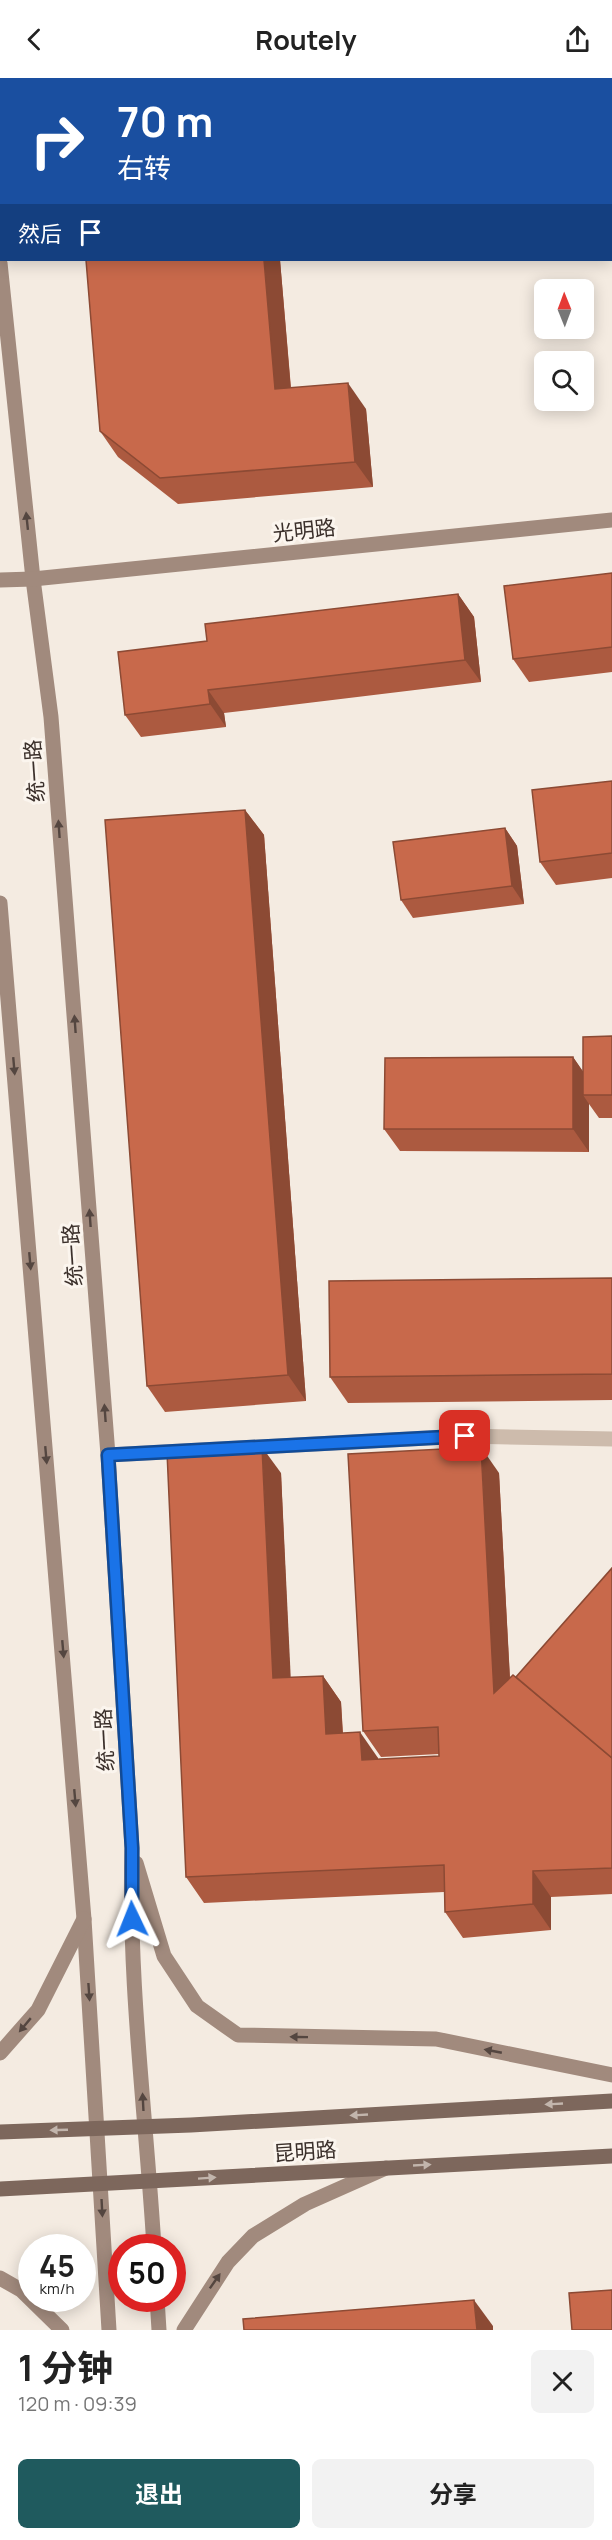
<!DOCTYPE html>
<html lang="zh">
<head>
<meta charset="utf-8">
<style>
  body { margin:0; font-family:Manrope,"Noto Sans SC",sans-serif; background:#f2f2f2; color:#222; height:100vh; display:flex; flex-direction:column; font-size:22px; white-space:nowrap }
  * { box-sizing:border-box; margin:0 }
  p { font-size:20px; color:#767676 }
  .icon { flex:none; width:33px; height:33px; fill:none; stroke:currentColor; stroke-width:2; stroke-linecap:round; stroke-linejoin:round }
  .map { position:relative; height:2252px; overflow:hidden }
  .drawer { display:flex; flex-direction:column; background:#fff; flex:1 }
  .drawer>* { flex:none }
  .hud { position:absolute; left:0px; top:0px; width:612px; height:183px; box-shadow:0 3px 15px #0003; background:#1a4fa0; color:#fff; overflow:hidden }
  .needle { width:39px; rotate:359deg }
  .controls { position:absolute; left:534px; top:201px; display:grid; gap:12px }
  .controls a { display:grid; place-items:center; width:60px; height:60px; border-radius:9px; background:#fff; box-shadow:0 3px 15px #0003; font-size:30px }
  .speed { position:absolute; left:18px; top:2156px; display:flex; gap:12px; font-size:30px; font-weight:700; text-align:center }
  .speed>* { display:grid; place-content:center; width:78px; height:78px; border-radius:50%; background:#fff; box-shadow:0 3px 15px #0003; line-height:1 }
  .speed small { font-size:15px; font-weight:400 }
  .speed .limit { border:9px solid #d22; background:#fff; color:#111 }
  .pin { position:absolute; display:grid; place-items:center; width:51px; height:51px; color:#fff; margin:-26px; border-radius:12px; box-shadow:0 3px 9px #0006 }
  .me { position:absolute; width:66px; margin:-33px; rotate:358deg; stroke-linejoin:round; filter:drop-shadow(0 0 4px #0008) }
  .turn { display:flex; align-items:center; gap:21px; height:126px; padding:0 18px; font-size:27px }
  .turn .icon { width:78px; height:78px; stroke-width:2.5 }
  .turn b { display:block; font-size:42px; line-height:51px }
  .then { display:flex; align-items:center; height:57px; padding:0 18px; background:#0003; gap:12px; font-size:22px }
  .round { display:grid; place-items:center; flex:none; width:63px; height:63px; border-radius:9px; background:#f2f2f2 }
  .overview { display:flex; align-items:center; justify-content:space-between; height:102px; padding:0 18px }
  h1 { font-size:36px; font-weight:700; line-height:45px }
  .primary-button { display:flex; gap:12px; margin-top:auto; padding:12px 18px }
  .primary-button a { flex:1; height:69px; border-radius:9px; background:#1f5a5e; color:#fff; font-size:24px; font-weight:700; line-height:69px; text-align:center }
  .primary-button a+a { background:#f2f2f2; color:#222 }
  header { display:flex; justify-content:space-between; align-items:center; height:78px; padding:0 18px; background:#fff; font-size:27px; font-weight:700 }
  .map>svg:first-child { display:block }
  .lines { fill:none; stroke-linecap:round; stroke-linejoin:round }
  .lane { stroke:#cdbbac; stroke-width:15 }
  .street { stroke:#cdbbac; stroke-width:15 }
  .secondary { stroke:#a18a7d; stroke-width:15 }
  .primary { stroke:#7d675c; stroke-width:15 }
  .wall { fill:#ac5a40 }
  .shaded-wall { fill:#8c4a34 }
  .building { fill:#c8694b; stroke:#8c4a34; stroke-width:1.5 }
  .oneway { fill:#544640 }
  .oneway2 { fill:#c2b5ac }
  .route-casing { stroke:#114b97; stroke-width:15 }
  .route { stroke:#1a73e8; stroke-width:10 }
  .labels { text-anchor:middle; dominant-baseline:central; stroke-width:6; stroke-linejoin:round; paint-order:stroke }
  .street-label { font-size:21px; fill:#3b302b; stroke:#fbf5ee }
</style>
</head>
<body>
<header><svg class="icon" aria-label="back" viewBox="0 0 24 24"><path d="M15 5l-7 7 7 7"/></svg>Routely<svg class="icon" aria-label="share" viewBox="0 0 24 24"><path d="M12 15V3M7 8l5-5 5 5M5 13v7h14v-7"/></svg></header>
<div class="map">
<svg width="612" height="2252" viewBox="0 0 612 2252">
  <rect width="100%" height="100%" fill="#f4ebe1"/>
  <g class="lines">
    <!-- lane -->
    <g class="lane">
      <polyline points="610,36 612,36"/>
      <polyline points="0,110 2,110"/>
    </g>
    <!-- street -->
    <polyline class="street" points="108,1377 465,1358 612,1361"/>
    <!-- secondary -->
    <g class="secondary">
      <path d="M0 185 33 501 51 639 108 1377 132 1770C128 1903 146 2037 154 2169"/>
      <polyline points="0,502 33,501 612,442"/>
      <polyline points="0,825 84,1841 109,2252"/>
      <polyline points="136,1785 164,1878 197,1928 238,1957 436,1961 612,1997"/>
      <polyline points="0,1975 38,1932 84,1841"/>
      <polyline points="0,2200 21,2212 62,2252"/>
      <polyline points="157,2220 159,2252"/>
      <polyline points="184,2252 228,2184 253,2158 305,2126 386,2090"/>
    </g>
    <!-- primary -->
    <g class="primary">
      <polyline points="0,2054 191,2047 612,2023"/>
      <polyline points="0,2111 612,2078"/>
    </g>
  </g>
  <!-- wall -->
  <g class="wall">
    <polygon points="136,0 572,0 559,2 136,2"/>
    <polygon points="280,182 291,310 366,331 373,409 178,426 118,379 100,353"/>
    <polygon points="612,495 612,594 529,604 513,581"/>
    <polygon points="458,516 474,539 481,604 224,635 226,649 141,659 125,637 207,563"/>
    <polygon points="612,703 612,800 556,807 540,784"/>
    <polygon points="245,732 264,757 306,1323 165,1334 147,1308"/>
    <polygon points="505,750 517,768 524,826 413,840 401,822"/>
    <polygon points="612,958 612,1040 599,1040 589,1026 589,1074 400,1073 384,1051 573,979 583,994"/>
    <polygon points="612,1200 612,1322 348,1325 330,1299"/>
    <polygon points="281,1395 290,1600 323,1598 341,1624 343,1655 378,1680 378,1681 439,1678 439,1676 381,1679 363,1653 499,1395 510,1600 516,1599 612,1490 612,1816 551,1819 551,1852 463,1860 445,1834 444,1814 204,1825 186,1799"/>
  </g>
  <!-- shaded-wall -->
  <g class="shaded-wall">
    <polygon points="264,182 280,182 293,337 275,311"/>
    <polygon points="348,305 366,331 373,409 355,384"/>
    <polygon points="458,516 474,539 481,604 465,582"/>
    <polygon points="208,612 224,635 226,649 210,626"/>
    <polygon points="245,732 264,757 306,1323 288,1297"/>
    <polygon points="505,750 517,768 524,826 512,808"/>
    <polygon points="573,979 589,1002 583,1017 589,1026 589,1074 573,1051"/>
    <polygon points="262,1369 281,1395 292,1626 273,1600"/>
    <polygon points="481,1369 499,1395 512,1641 494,1615"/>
    <polygon points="323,1598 341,1624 344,1682 326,1656"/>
    <polygon points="360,1654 378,1680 380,1707 362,1682"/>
    <polygon points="533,1793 551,1819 551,1852 533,1826"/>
    <polygon points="474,2222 493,2248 493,2252 477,2252"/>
  </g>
  <!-- building -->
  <g class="building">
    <polygon points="136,0 333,0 320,2 136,2"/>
    <polygon points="86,182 264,182 275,311 348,305 355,384 160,400 100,353"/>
    <polygon points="612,495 612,569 513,581 504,508"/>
    <polygon points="458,516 465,582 208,612 210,626 125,637 118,574 207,563 205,546"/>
    <polygon points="612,703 612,775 540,784 532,712"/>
    <polygon points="245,732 288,1297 147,1308 105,742"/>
    <polygon points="505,750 512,808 401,822 393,764"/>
    <polygon points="612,958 612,1017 583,1017 583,959"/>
    <polygon points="573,979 573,1051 384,1051 385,980"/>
    <polygon points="612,1200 612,1296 330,1299 329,1203"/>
    <polygon points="262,1369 273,1600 323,1598 326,1656 360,1654 362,1682 439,1678 438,1649 363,1653 348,1376 481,1369 494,1615 513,1597 612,1680 612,1790 533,1793 533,1826 445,1834 444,1787 186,1799 167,1374"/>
    <polygon points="612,1490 612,1680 516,1599"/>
    <polygon points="612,2212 612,2252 572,2252 569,2215"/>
    <polygon points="474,2222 477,2252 244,2252 243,2241"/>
  </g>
  <!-- one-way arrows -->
  <defs><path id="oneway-solid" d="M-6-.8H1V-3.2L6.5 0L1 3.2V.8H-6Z" transform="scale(1.5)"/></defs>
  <g class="oneway">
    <use href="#oneway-solid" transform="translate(27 443) rotate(-96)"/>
    <use href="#oneway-solid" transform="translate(59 751) rotate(-94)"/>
    <use href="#oneway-solid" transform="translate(75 946) rotate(-94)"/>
    <use href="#oneway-solid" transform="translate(14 988) rotate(85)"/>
    <use href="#oneway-solid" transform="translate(90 1140) rotate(-94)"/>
    <use href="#oneway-solid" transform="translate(30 1183) rotate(85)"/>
    <use href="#oneway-solid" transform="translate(105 1335) rotate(-94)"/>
    <use href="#oneway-solid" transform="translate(46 1377) rotate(85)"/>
    <use href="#oneway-solid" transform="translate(63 1571) rotate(85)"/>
    <use href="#oneway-solid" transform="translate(75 1720) rotate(85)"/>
    <use href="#oneway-solid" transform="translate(89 1914) rotate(86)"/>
    <use href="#oneway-solid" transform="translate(25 1947) rotate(130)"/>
    <use href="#oneway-solid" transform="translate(299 1959) rotate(-179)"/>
    <use href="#oneway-solid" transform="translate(493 1973) rotate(-169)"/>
    <use href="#oneway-solid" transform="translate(143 2024) rotate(-93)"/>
    <use href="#oneway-solid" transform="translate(102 2130) rotate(87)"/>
    <use href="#oneway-solid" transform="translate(215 2203) rotate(-55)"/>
  </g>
  <g class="oneway2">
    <use href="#oneway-solid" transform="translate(554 2026) rotate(177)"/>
    <use href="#oneway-solid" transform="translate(359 2037) rotate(177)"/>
    <use href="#oneway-solid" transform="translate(59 2052) rotate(178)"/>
    <use href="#oneway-solid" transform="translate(422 2087) rotate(-3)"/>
    <use href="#oneway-solid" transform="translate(207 2100) rotate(-4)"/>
  </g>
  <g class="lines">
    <!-- route casing -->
    <g class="route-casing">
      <polyline id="route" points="132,1841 132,1770 108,1377 465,1358"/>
    </g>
    <!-- route -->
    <use href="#route" class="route"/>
  </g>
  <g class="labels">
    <!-- street labels -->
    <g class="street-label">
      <text transform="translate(304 452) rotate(-6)">光明路</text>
      <text transform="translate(34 693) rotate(-94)">统一路</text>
      <text transform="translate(72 1177) rotate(-94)">统一路</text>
      <text transform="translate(104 1662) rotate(-93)">统一路</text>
      <text transform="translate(305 2073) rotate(-4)">昆明路</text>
    </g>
  </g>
</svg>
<div class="controls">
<a><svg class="needle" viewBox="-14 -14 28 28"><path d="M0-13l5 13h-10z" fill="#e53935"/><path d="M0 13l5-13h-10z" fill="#767676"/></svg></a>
<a><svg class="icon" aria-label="search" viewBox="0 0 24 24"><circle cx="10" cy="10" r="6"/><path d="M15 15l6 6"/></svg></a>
</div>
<div class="speed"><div>45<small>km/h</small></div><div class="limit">50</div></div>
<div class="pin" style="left:465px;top:1358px;background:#d93025"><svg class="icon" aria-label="arrive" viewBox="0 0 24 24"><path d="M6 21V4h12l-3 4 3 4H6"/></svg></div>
<svg class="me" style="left:132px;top:1841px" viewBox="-20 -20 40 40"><path d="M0-17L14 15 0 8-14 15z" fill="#1a73e8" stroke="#fff" stroke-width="4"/></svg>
<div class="hud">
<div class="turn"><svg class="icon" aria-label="right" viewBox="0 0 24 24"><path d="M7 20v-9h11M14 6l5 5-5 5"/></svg><div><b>70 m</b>右转</div></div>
<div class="then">然后<svg class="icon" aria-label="arrive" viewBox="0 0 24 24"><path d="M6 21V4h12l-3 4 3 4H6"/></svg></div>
</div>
</div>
<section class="drawer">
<div class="overview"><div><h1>1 分钟</h1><p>120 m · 09:39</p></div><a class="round"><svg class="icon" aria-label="close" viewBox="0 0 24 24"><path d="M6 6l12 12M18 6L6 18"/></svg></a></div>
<div class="primary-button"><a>退出</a><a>分享</a></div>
</section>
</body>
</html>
